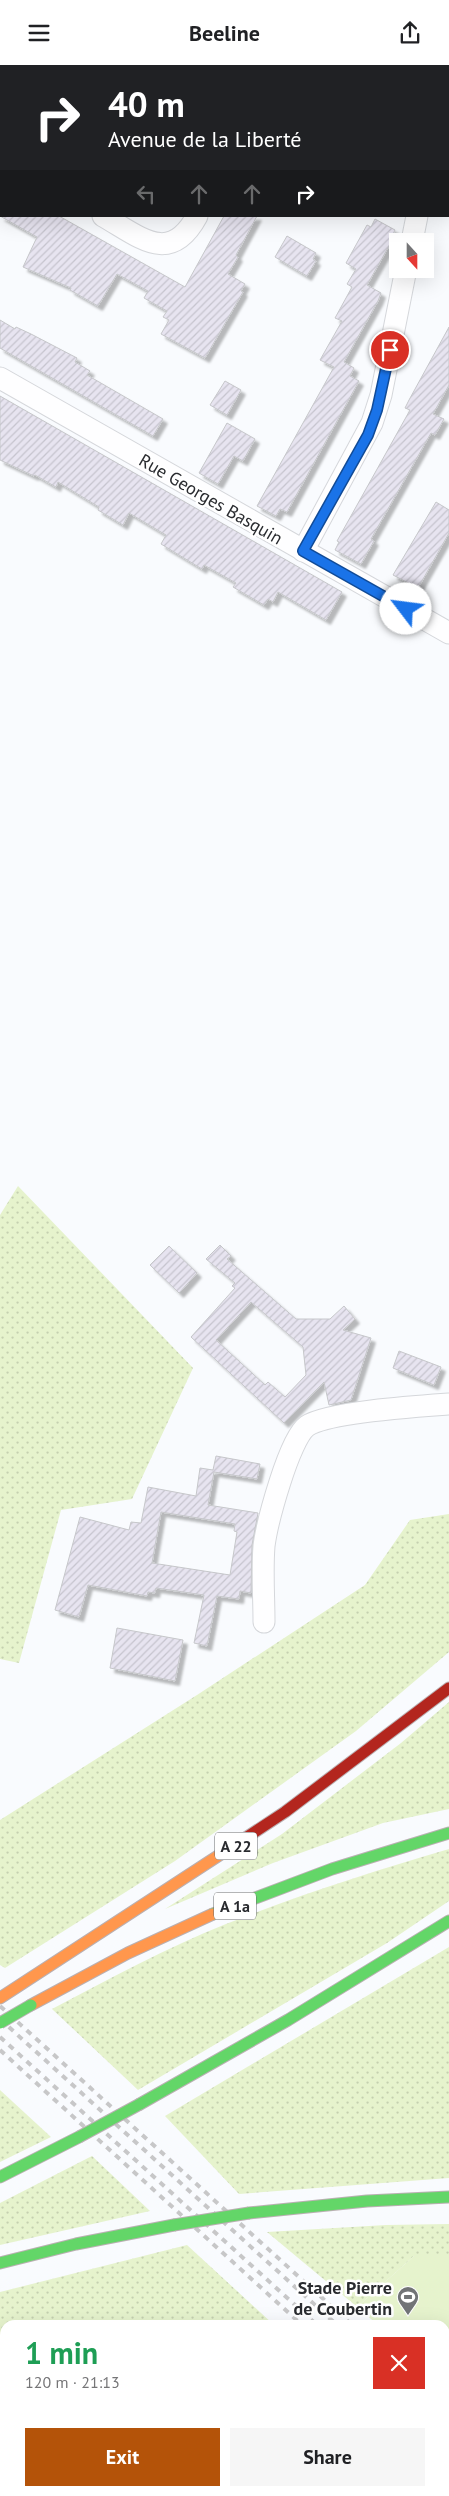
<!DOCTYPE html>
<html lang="en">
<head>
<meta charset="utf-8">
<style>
  body { margin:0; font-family:"PT Sans",sans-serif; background:#f6f6f6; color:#202124; height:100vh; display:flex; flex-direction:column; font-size:19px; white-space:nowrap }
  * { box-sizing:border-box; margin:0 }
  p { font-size:16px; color:#757577 }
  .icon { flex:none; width:28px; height:28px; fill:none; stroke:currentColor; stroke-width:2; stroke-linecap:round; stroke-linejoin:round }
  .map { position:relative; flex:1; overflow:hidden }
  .sheet { position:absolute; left:0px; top:2255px; width:450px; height:176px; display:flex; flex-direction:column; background:#fff; border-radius:15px 15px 0 0; box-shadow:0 5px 20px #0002 }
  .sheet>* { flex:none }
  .hud { position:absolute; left:0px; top:0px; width:450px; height:152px; box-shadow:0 5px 20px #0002; background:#202124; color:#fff; overflow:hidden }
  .needle { width:32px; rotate:159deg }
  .tools { position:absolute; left:389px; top:168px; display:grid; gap:10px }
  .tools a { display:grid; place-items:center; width:45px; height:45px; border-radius:0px; background:#fff; box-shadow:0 5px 20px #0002; font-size:25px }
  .pin { position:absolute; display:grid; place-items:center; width:42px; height:42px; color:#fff; margin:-21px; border:2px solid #fff; border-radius:50%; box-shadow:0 1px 5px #0007 }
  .me { position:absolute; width:55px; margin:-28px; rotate:300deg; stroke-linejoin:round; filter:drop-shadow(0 0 4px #0008) }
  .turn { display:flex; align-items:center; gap:18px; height:105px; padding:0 25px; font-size:22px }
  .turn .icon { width:65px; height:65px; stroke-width:2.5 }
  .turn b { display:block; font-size:35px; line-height:42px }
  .lanes { display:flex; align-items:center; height:48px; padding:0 25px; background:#0003; justify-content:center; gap:25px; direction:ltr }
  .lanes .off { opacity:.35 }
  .round { display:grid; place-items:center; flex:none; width:52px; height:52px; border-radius:0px; background:#f6f6f6 }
  .headline { display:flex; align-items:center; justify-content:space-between; height:85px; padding:0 25px }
  h1 { font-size:30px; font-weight:600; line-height:38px; color:#1e9e55 }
  .primary-button { display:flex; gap:10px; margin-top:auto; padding:10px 25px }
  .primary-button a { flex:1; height:58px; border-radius:0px; background:#b45309; color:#fff; font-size:20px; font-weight:600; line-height:58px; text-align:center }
  .primary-button a+a { background:#f6f6f6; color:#202124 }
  header { display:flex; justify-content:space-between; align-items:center; height:65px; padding:0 25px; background:#fff; font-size:22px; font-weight:600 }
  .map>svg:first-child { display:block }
  .grass { fill:url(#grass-dots) }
  .forest { fill:url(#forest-firs) }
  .pitch { fill:#e6f3cd }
  .building { fill:url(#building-hatch); stroke:#c6c7ca; fill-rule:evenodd; filter:url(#shadow) }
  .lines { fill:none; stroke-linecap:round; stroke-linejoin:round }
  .street-casing { stroke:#d5d7db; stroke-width:23 }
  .fast-casing { stroke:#bab0b2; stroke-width:13 }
  .slow-casing { stroke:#bab0b2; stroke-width:13 }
  .jam-casing { stroke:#bab0b2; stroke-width:13 }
  .street { stroke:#fefeff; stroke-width:21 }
  .fast { stroke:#63d668; stroke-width:11 }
  .slow { stroke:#ff974d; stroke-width:11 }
  .jam { stroke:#b3261e; stroke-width:11 }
  .rail { stroke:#c7c7c8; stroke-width:4; stroke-dasharray:6 6; stroke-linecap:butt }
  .fast-bridge-casing { stroke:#bab0b2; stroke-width:13; stroke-linecap:butt }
  .fast-bridge { stroke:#63d668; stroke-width:11 }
  .route-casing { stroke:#114b97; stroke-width:12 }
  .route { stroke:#1a73e8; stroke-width:9 }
  .labels { text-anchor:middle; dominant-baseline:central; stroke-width:5; stroke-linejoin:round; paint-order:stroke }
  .shield { fill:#fff; stroke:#696b6d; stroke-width:1 }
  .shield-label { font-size:16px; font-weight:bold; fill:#292b2f }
  .street-label { font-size:18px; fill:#292b2f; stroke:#fff }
  .poi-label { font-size:18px; font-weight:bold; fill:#292b2f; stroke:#fff; text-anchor:end }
</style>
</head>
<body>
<header><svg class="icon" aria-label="menu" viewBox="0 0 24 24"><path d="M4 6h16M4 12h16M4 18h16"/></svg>Beeline<svg class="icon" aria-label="share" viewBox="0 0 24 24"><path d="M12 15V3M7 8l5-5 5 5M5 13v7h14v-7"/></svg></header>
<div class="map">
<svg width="449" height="2431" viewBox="0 0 449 2431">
  <defs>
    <pattern id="grass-dots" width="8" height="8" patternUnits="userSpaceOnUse" patternTransform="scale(1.25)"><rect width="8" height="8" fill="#e6f3cd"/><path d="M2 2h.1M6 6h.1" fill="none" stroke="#c5d0b0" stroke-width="1.8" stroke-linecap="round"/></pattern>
    <pattern id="forest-firs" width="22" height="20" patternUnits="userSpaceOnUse" patternTransform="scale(1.25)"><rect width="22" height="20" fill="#e6f3cd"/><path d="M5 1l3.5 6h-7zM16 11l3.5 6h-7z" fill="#c5d0b0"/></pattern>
    <pattern id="building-hatch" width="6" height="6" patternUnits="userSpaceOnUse" patternTransform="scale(1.25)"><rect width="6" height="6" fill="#e7e4f0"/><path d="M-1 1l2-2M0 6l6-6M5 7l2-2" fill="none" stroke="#c6c4ce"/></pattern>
    <filter id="shadow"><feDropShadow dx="4.5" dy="4.5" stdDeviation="1" flood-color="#0004"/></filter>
  </defs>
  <rect width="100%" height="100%" fill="#f9fbfe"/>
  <!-- grass -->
  <g class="grass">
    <polygon points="18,1121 193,1303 132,1434 61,1445 19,1598 0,1594 0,1150"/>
    <polygon points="449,1449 449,1587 356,1666 175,1796 5,1903 0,1900 0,1755 197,1630 365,1520 410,1455"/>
    <polygon points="449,1637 449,1744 383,1758 273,1798 165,1844 282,1769 401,1678"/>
    <path d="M449 1784V1836L387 1878 138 2025 52 1944C109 1914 166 1883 226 1859 299 1830 374 1806 449 1784Z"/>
    <polygon points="449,1882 449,2113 239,2129 165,2051"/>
    <polygon points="0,2025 51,2072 0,2097"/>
    <polygon points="92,2091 150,2146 0,2180 0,2138"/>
    <polygon points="449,2159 449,2191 414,2191 357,2242 267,2167 386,2160"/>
    <polygon points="187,2180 274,2260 5,2260 5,2426 445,2426 445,2416 449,2420 449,2431 0,2431 0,2227"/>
  </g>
  <!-- forest -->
  <polygon class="forest" points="5,2419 5,2426 191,2426 196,2431 0,2431 0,2422"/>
  <!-- pitch -->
  <polygon class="pitch" points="414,2191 449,2191 449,2320 445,2317 445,2260 378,2260 357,2242"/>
  <!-- building -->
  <g class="building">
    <polygon points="0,151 59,151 185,222 224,151 257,151 236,190 238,192 228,209 245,219 241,226 243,227 205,293 161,269 169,255 163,252 167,246 144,233 148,226 117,209 98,241 70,225 71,223 23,202 37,172"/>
    <polygon points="375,154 395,165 391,173 393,174 367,220 381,228 378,236 344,297 354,303 350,311 359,316 287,447 280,444 276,451 257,441 334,302 320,295 342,256 335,253 352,222 347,219 356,204 346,198 367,160 371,162"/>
    <polygon points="287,171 316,188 313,194 316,196 307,211 275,192"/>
    <polygon points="0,255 15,264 16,262 31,269 77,293 75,297 90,306 87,310 163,354 153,371 0,283"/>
    <polygon points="449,262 449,320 433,349 444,354 435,370 431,368 371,474 374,476 361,499 335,485 339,477 337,476 410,345 405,343 409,335"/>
    <polygon points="225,316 241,325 227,350 210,340"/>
    <polygon points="0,331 342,527 326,555 278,527 273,537 268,534 264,540 233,522 236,518 204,500 202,504 161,479 166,470 129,448 123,460 98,445 99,442 58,417 56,422 35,410 34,411 0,395"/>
    <polygon points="227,358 255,374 243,396 234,391 218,419 199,408"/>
    <polygon points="436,437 449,445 449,468 418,523 393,510"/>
    <path d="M220 1180 231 1191 227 1194 296 1254H330L344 1241 355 1254 343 1265 371 1273 351 1335 329 1340 324 1317 284 1358 191 1272 235 1223 232 1221 235 1218 206 1194ZM251 1237 303 1282 306 1310 285 1332 268 1317 265 1320 216 1275Z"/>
    <polygon points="169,1181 197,1208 179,1228 150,1200"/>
    <polygon points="399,1286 441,1302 434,1320 393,1303"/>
    <path d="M216 1391 260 1399 257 1414 214 1407 208 1440 258 1448 252 1480 251 1528 240 1526 239 1534 217 1531 207 1581 194 1578 204 1530 156 1523 155 1528 148 1527 147 1531 88 1520 79 1552 55 1545 80 1452 129 1465 131 1457 141 1458 148 1422 196 1431 200 1403 213 1405ZM161 1447 235 1459 234 1466 237 1467 230 1510 152 1498Z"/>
    <polygon points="117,1563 183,1575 175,1616 110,1603"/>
  </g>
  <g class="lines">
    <!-- street casing -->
    <g class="street-casing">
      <g id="street">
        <polyline points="35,1 36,0"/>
        <polyline points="280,1 281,0"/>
        <polyline points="448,1 449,0"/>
        <polyline points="0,65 1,62"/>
        <polyline points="0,92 1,93"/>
        <path d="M103 151C140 172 170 201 197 151"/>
        <polyline points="412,176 417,151"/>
        <polyline points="0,313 449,568"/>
        <polyline points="303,486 372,358 381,330 406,204"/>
        <path d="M264 1557C264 1532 262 1506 264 1481 267 1458 289 1374 307 1361 328 1347 421 1341 449 1339"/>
      </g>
    </g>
    <!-- fast casing -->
    <g class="fast-casing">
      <g id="fast">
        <polyline points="213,1849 332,1804 449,1768"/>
        <polyline points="140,2039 288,1955 449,1856"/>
        <polyline points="0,2112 79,2072"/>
        <polyline points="249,2148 367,2136 449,2132"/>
        <polyline points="0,2198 76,2179 174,2160"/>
      </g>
    </g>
    <!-- slow casing -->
    <g class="slow-casing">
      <g id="slow">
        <polyline points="0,1933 244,1774"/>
        <polyline points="31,1940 128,1888 213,1849"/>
      </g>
    </g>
    <!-- jam casing -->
    <g class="jam-casing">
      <polyline id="jam" points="244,1774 285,1747 449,1623"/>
    </g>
    <!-- street -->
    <use href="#street" class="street"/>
    <!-- fast -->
    <use href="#fast" class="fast"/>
    <!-- slow -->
    <use href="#slow" class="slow"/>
    <!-- jam -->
    <use href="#jam" class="jam"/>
    <!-- rail -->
    <g class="rail">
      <polyline points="0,1941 352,2260"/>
      <polyline points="0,1954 337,2260"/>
      <polyline points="0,1972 317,2260"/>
      <polyline points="0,1985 302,2260"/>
      <polyline points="445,2344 449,2348"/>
      <polyline points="445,2358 449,2361"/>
      <polyline points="445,2376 449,2380"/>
      <polyline points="445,2390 449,2393"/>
    </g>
    <!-- fast-bridge casing -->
    <g class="fast-bridge-casing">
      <g id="fast-bridge">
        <polyline points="0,1958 31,1940"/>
        <polyline points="79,2072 140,2039"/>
        <polyline points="174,2160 249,2148"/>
      </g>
    </g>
    <!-- fast-bridge -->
    <use href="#fast-bridge" class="fast-bridge"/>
  </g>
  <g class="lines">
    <!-- route casing -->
    <g class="route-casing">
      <polyline id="route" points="390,285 377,345 368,370 303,486 406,544"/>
    </g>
    <!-- route -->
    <use href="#route" class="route"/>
  </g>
  <!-- icons -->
  <defs>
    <g id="stadium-pin" transform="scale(1.125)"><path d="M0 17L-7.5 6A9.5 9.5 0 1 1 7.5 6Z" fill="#727477" stroke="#fff"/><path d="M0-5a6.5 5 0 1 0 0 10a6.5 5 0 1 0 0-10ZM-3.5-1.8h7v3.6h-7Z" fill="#fff"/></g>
  </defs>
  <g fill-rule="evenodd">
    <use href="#stadium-pin" x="408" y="2232"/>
  </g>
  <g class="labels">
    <!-- shield labels -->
    <g class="shield">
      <rect x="215" y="1767.5" width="42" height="27" rx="4"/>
      <rect x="214" y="1827.5" width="42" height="27" rx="4"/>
    </g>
    <g class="shield-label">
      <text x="236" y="1781">A 22</text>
      <text x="235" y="1841">A 1a</text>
    </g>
    <!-- street labels -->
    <g class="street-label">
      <text transform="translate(211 434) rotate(30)">Rue Georges Basquin</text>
    </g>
    <!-- poi labels -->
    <g class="poi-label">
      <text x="392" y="2222">Stade Pierre<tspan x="392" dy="21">de Coubertin</tspan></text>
    </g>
  </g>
</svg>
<div class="tools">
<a><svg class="needle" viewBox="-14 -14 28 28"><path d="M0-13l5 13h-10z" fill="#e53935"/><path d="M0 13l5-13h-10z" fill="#757577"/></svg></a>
</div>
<div class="pin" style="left:390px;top:285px;background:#d93025"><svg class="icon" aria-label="arrive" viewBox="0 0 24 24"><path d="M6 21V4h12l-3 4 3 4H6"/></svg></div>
<svg class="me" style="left:406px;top:544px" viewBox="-20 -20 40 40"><circle r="19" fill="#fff"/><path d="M0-13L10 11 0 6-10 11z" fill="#1a73e8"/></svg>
<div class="hud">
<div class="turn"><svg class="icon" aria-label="right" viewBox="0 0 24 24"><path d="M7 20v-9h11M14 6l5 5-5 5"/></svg><div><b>40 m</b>Avenue de la Liberté</div></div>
<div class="lanes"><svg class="icon off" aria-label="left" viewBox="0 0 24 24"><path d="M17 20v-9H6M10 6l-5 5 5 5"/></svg><svg class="icon off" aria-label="ahead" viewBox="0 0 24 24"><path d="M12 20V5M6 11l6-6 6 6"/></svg><svg class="icon off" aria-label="ahead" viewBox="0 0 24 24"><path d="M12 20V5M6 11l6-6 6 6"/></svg><svg class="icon" aria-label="right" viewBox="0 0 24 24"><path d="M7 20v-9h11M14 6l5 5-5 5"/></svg></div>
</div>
<section class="sheet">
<div class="headline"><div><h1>1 min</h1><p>120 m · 21:13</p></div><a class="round" style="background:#d93025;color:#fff"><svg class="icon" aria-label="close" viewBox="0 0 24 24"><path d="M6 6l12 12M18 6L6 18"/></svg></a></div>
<div class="primary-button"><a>Exit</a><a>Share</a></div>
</section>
</div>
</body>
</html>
